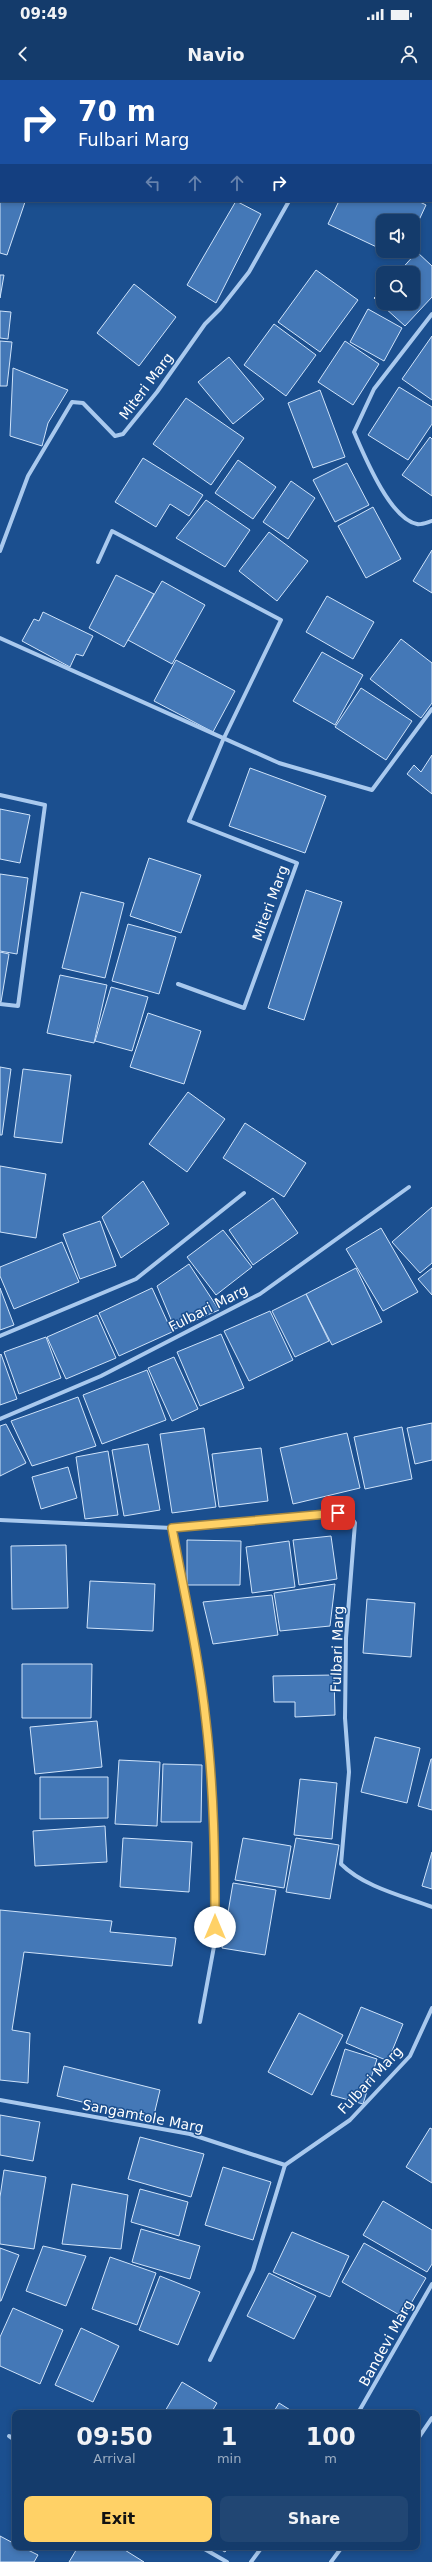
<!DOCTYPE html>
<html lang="en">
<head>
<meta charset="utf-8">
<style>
  body { margin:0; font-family:"DejaVu Sans",sans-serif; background:#214673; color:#f1f3f6; height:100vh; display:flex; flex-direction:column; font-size:15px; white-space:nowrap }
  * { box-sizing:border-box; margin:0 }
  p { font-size:13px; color:#9dadc1 }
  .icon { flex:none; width:22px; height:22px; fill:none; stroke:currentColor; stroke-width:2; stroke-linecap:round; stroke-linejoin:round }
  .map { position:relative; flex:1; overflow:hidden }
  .drawer { position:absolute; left:12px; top:2330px; width:408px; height:140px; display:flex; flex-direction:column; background:#143b6b; border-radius:8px; box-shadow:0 2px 6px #0003,0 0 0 1px #33557e }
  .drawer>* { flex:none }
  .hud { position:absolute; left:0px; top:0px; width:432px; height:122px; box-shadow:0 2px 6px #0003,0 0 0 1px #33557e; background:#1a4fa0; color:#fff; overflow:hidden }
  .tools { position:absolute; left:376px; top:134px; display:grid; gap:8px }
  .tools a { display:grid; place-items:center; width:44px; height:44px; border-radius:8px; background:#143b6b; box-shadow:0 2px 6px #0003,0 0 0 1px #33557e; font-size:20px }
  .pin { position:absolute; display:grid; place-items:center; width:34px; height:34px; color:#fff; margin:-17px; border-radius:8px; box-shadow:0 2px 6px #0006 }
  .me { position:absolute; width:44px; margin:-22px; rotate:0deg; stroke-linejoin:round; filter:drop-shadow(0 0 3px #0008) }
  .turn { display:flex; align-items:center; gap:14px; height:84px; padding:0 12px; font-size:18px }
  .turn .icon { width:52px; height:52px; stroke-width:2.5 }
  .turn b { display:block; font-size:28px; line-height:34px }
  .lanes { display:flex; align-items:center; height:38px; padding:0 12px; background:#0003; justify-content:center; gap:20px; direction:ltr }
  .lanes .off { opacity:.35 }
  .eta { display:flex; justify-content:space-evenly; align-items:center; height:68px; text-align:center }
  .eta b { font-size:24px; font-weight:700; line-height:28px }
  .cta { display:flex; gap:8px; margin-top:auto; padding:8px 12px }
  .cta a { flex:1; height:46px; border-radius:8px; background:#ffd166; color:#111; font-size:16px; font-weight:700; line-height:46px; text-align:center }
  .cta a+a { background:#214673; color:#f1f3f6 }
  .status { display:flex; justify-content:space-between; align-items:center; height:28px; padding:0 20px; background:#143b6b; direction:ltr }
  .status svg { height:11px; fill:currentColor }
  header { display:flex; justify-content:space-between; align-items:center; height:52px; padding:0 12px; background:#143b6b; font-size:18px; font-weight:700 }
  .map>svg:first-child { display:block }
  .building { fill:#4478b7; stroke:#cfe3fa }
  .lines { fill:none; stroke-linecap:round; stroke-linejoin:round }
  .street { stroke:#a9c9ee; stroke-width:4 }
  .route-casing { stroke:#a68842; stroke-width:10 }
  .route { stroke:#ffd166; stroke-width:7 }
  .labels { text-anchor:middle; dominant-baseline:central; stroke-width:3; stroke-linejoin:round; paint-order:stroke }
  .street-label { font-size:14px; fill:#fff; stroke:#1b4f8f }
</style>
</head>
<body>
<div class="status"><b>09:49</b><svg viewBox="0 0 49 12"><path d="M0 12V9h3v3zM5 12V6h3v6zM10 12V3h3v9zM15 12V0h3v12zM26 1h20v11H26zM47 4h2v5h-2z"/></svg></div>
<header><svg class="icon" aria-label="back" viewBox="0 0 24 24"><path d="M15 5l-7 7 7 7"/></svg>Navio<svg class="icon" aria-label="person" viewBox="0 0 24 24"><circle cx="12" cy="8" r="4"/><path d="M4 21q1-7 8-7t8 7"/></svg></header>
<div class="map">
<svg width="432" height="2482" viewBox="0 0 432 2482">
  <rect width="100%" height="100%" fill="#1b4f8f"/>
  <!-- building -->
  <g class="building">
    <polygon points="28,0 77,0 28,1"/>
    <polygon points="431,9 432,10 432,52 431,52"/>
    <polygon points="431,67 432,67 432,120 431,119"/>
    <polygon points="0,113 1,121 25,122 7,175 0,173"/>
    <polygon points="236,121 261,134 216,223 187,205"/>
    <polygon points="339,121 418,121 426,125 413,153 413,141 383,141 383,170 328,144"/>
    <polygon points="385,171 404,171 401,178"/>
    <polygon points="417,172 432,186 432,217 405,246 374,218 383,209 383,223 413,223 413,193 398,193"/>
    <polygon points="316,190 358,220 320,272 278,242"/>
    <polygon points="0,195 4,195 0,218"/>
    <polygon points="134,204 176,237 139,286 97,253"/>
    <polygon points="368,229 402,248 384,281 350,262"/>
    <polygon points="0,231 11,232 8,259 0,258"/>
    <polygon points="274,244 316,275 286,316 244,285"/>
    <polygon points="432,256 432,320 402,299"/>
    <polygon points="0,261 12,262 7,306 0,306"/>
    <polygon points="345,261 379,284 353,325 318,302"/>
    <polygon points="229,277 264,319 233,344 198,302"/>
    <polygon points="13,288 68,310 48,343 42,366 10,356"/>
    <polygon points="399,307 432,327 432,344 408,380 368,355"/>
    <polygon points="320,310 345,377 313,388 288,323"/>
    <polygon points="186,318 244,358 211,405 153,364"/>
    <polygon points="430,357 432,359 432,416 402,395"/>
    <polygon points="143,378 203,415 189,436 170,424 156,447 115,422"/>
    <polygon points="238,380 276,407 253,439 215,413"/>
    <polygon points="347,383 369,425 335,442 313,400"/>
    <polygon points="291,401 315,418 288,459 263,442"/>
    <polygon points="206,420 250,450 225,487 176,458"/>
    <polygon points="373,427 401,479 366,498 338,446"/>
    <polygon points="269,452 308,481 277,521 239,491"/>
    <polygon points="432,470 432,513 413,501"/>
    <polygon points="116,495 154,514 124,567 89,548"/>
    <polygon points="162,501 205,525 172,584 128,560"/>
    <polygon points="327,516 374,542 353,579 306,552"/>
    <polygon points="43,532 93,556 83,576 76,574 70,587 22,561 34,539 39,541"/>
    <polygon points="401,559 432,583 432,623 421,638 370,599"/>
    <polygon points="322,572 363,595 335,645 293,621"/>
    <polygon points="176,580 235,611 213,652 154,621"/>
    <polygon points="361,608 412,641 386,680 335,647"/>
    <polygon points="432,675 432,714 407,694 414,685 421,692"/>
    <polygon points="250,688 326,716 305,773 229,746"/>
    <polygon points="0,729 30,735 20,783 0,779"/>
    <polygon points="149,778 201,795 181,853 130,836"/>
    <polygon points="0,794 28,798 17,874 0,871"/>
    <polygon points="306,810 342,822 304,940 268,928"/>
    <polygon points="81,812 124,823 105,898 62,888"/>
    <polygon points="128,844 176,857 159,914 112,901"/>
    <polygon points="0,872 9,874 1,922 0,922"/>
    <polygon points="60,895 107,905 94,963 47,953"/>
    <polygon points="111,907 148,917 132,971 95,961"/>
    <polygon points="148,933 201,951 184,1004 130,987"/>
    <polygon points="0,987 11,989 2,1055 0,1055"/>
    <polygon points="23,989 71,995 62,1063 14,1057"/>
    <polygon points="188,1012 225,1039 187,1092 149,1064"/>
    <polygon points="245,1043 306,1083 284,1117 223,1078"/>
    <polygon points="0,1086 46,1094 36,1158 0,1152"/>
    <polygon points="143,1101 169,1144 121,1178 102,1137"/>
    <polygon points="273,1118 298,1153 253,1185 229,1150"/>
    <polygon points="432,1127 432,1183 420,1193 392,1162"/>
    <polygon points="100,1141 116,1186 80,1199 63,1154"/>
    <polygon points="381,1148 418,1212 383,1231 346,1169"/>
    <polygon points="223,1150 252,1187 216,1215 187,1177"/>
    <polygon points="62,1162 79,1202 14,1229 0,1196 0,1187"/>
    <polygon points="189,1184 219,1230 175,1249 157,1206"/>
    <polygon points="356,1188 382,1242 332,1265 306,1214"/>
    <polygon points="432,1188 432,1215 418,1199"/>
    <polygon points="0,1208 14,1245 0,1250"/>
    <polygon points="152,1208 172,1252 119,1276 99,1233"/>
    <polygon points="306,1214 329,1261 295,1277 272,1231"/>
    <polygon points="270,1231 293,1280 249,1301 224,1251"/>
    <polygon points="97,1235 116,1278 66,1299 47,1257"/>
    <polygon points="221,1254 244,1308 200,1326 177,1272"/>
    <polygon points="46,1257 61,1298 19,1314 4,1272"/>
    <polygon points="1,1274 17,1319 0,1325 0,1275"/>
    <polygon points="174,1277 198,1329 172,1341 148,1288"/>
    <polygon points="147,1290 166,1340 102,1364 83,1315"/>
    <polygon points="78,1317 96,1366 32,1386 11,1341"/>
    <polygon points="432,1343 432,1380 415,1384 407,1348"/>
    <polygon points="6,1344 26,1383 0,1396 0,1346"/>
    <polygon points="402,1347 412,1399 365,1409 354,1357"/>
    <polygon points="204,1348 216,1427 172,1433 160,1354"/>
    <polygon points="347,1353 360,1408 293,1424 280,1368"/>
    <polygon points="148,1364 160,1430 124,1436 112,1370"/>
    <polygon points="261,1368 268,1421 219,1427 212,1374"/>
    <polygon points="108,1371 118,1435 85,1439 76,1377"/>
    <polygon points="68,1387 77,1418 41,1429 32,1397"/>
    <polygon points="331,1456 337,1499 299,1505 293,1460"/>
    <polygon points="187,1460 241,1461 240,1505 187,1505"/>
    <polygon points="289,1461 295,1507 252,1513 246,1467"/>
    <polygon points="66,1465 68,1528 12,1529 11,1466"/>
    <polygon points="90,1501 155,1504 153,1551 87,1548"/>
    <polygon points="335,1504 330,1546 280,1551 274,1513"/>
    <polygon points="272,1515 278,1555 213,1564 203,1522"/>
    <polygon points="367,1519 415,1523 411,1577 363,1573"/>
    <polygon points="22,1584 92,1584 91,1638 22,1638"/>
    <polygon points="334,1595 335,1635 295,1637 295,1622 274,1622 273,1596"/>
    <polygon points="97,1641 102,1687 35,1694 30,1647"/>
    <polygon points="375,1657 420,1668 407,1723 361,1712"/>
    <polygon points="431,1679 432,1679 432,1730 418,1726"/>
    <polygon points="119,1680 160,1682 157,1746 115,1744"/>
    <polygon points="163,1684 202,1685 201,1742 161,1742"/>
    <polygon points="40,1697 108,1697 108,1738 40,1739"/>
    <polygon points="300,1699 337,1703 332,1759 294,1755"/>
    <polygon points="105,1746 107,1782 35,1786 33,1751"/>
    <polygon points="123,1758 192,1762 189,1812 120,1807"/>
    <polygon points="243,1758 291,1766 284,1808 235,1800"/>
    <polygon points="296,1758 339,1765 330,1819 286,1812"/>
    <polygon points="432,1772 432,1809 422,1806"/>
    <polygon points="233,1803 276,1810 265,1875 222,1868"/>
    <polygon points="0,1830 112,1841 110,1852 176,1858 172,1886 24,1872 12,1950 30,1953 28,2003 0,2000"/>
    <polygon points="361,1927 403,1944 388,1981 346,1963"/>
    <polygon points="299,1933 343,1955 312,2015 268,1992"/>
    <polygon points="345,1969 377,1979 363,2024 331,2015"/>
    <polygon points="64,1986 160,2010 153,2039 57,2016"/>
    <polygon points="0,2035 40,2042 33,2081 0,2075"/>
    <polygon points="430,2048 432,2049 432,2103 406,2087"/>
    <polygon points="140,2057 204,2074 191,2117 128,2099"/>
    <polygon points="223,2087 271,2102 253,2160 205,2145"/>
    <polygon points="4,2090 46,2097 34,2169 0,2164 0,2117"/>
    <polygon points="72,2104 128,2115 121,2169 62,2164"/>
    <polygon points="140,2109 188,2122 179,2156 131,2142"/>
    <polygon points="383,2121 432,2150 432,2184 427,2192 363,2155"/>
    <polygon points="141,2149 200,2166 190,2199 132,2182"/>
    <polygon points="292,2152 349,2176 330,2217 273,2192"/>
    <polygon points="364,2163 426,2198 403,2237 342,2202"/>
    <polygon points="43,2166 86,2176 66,2226 26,2211"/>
    <polygon points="0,2168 19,2175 1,2221 0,2221"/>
    <polygon points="110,2177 156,2193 137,2245 92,2229"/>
    <polygon points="269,2193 316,2216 294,2259 247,2236"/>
    <polygon points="160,2196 200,2212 178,2265 139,2250"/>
    <polygon points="13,2228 63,2250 40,2304 0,2286 0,2257"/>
    <polygon points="81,2248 119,2266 93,2322 55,2305"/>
    <polygon points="182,2302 217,2323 211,2333 164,2333"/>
    <polygon points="279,2323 295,2333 273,2333"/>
    <polygon points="0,2456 15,2464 15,2467 22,2467 38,2475 34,2482 0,2482"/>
    <polygon points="78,2467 120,2467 144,2482 69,2482"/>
    <polygon points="216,2467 229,2467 225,2472"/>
  </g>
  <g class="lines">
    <!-- street -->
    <g class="street">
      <polyline points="350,0 350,1"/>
      <path d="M432 234 374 309 354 352C364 375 390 439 417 444 421 445 428 442 432 441"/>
      <polyline points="0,471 28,396 72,322 83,323 115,356 123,354 157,312 205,244 220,229 249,192 289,121"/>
      <polyline points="98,482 112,451 281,540 223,660 189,741 297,783 244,928 178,904"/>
      <polyline points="0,558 279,683 372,710 432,629"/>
      <polyline points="0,715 45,725 18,926 0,924"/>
      <polyline points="0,1256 136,1199 244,1113"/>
      <polyline points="0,1339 101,1296 260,1214 409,1107"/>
      <path d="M0 1440 172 1448 348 1433 355 1443 346 1558 345 1638 349 1692 341 1784C364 1807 403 1816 432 1827"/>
      <polyline points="172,1448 199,1588 214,1729 215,1861 200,1942"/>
      <polyline points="0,2020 190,2054 285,2085"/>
      <polyline points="285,2085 350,2040 410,1976 432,1928"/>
      <polyline points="210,2280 253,2190 285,2085"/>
      <polyline points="358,2333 432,2204"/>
      <polyline points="9,2356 15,2360"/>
      <polyline points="417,2360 432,2338"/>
      <polyline points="201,2467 227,2482"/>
      <polyline points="251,2482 262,2467"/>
      <polyline points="331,2482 342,2467"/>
    </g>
  </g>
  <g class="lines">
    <!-- route casing -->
    <g class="route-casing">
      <path id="route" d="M215 1847C215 1778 214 1710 206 1642 199 1576 184 1512 172 1448L338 1433"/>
    </g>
    <!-- route -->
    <use href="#route" class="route"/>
  </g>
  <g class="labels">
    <!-- street labels -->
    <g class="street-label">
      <text transform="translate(146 306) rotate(-53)">Miteri Marg</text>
      <text transform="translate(270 823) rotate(-70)">Miteri Marg</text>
      <text transform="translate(208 1228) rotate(-27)">Fulbari Marg</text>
      <text transform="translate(337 1569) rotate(-88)">Fulbari Marg</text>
      <text transform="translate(370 2000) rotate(-47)">Fulbari Marg</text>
      <text transform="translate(143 2036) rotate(11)">Sangamtole Marg</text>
      <text transform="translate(386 2263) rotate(-61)">Bandevi Marg</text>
    </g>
  </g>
</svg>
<div class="tools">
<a><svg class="icon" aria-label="sound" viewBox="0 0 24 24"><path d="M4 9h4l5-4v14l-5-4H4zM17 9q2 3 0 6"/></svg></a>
<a><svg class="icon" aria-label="search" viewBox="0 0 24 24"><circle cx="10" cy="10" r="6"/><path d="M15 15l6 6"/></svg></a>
</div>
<div class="pin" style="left:338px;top:1433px;background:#d93025"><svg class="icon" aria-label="arrive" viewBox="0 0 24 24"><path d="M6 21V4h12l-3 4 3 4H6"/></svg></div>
<svg class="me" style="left:215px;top:1847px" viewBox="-20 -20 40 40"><circle r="19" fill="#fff"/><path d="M0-13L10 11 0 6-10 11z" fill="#ffd166"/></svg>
<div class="hud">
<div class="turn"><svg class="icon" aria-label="right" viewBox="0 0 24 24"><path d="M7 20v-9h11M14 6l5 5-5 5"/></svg><div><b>70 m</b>Fulbari Marg</div></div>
<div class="lanes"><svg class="icon off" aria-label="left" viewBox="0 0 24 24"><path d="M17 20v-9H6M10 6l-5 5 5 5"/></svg><svg class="icon off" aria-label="ahead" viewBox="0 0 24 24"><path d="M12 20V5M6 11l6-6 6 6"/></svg><svg class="icon off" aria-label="ahead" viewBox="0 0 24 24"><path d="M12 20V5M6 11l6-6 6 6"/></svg><svg class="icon" aria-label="right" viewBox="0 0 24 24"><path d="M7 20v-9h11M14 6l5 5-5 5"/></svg></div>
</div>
<section class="drawer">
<div class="eta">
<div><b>09:50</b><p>Arrival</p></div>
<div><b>1</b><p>min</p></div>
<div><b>100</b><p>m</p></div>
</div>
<div class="cta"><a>Exit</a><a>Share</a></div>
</section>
</div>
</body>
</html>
